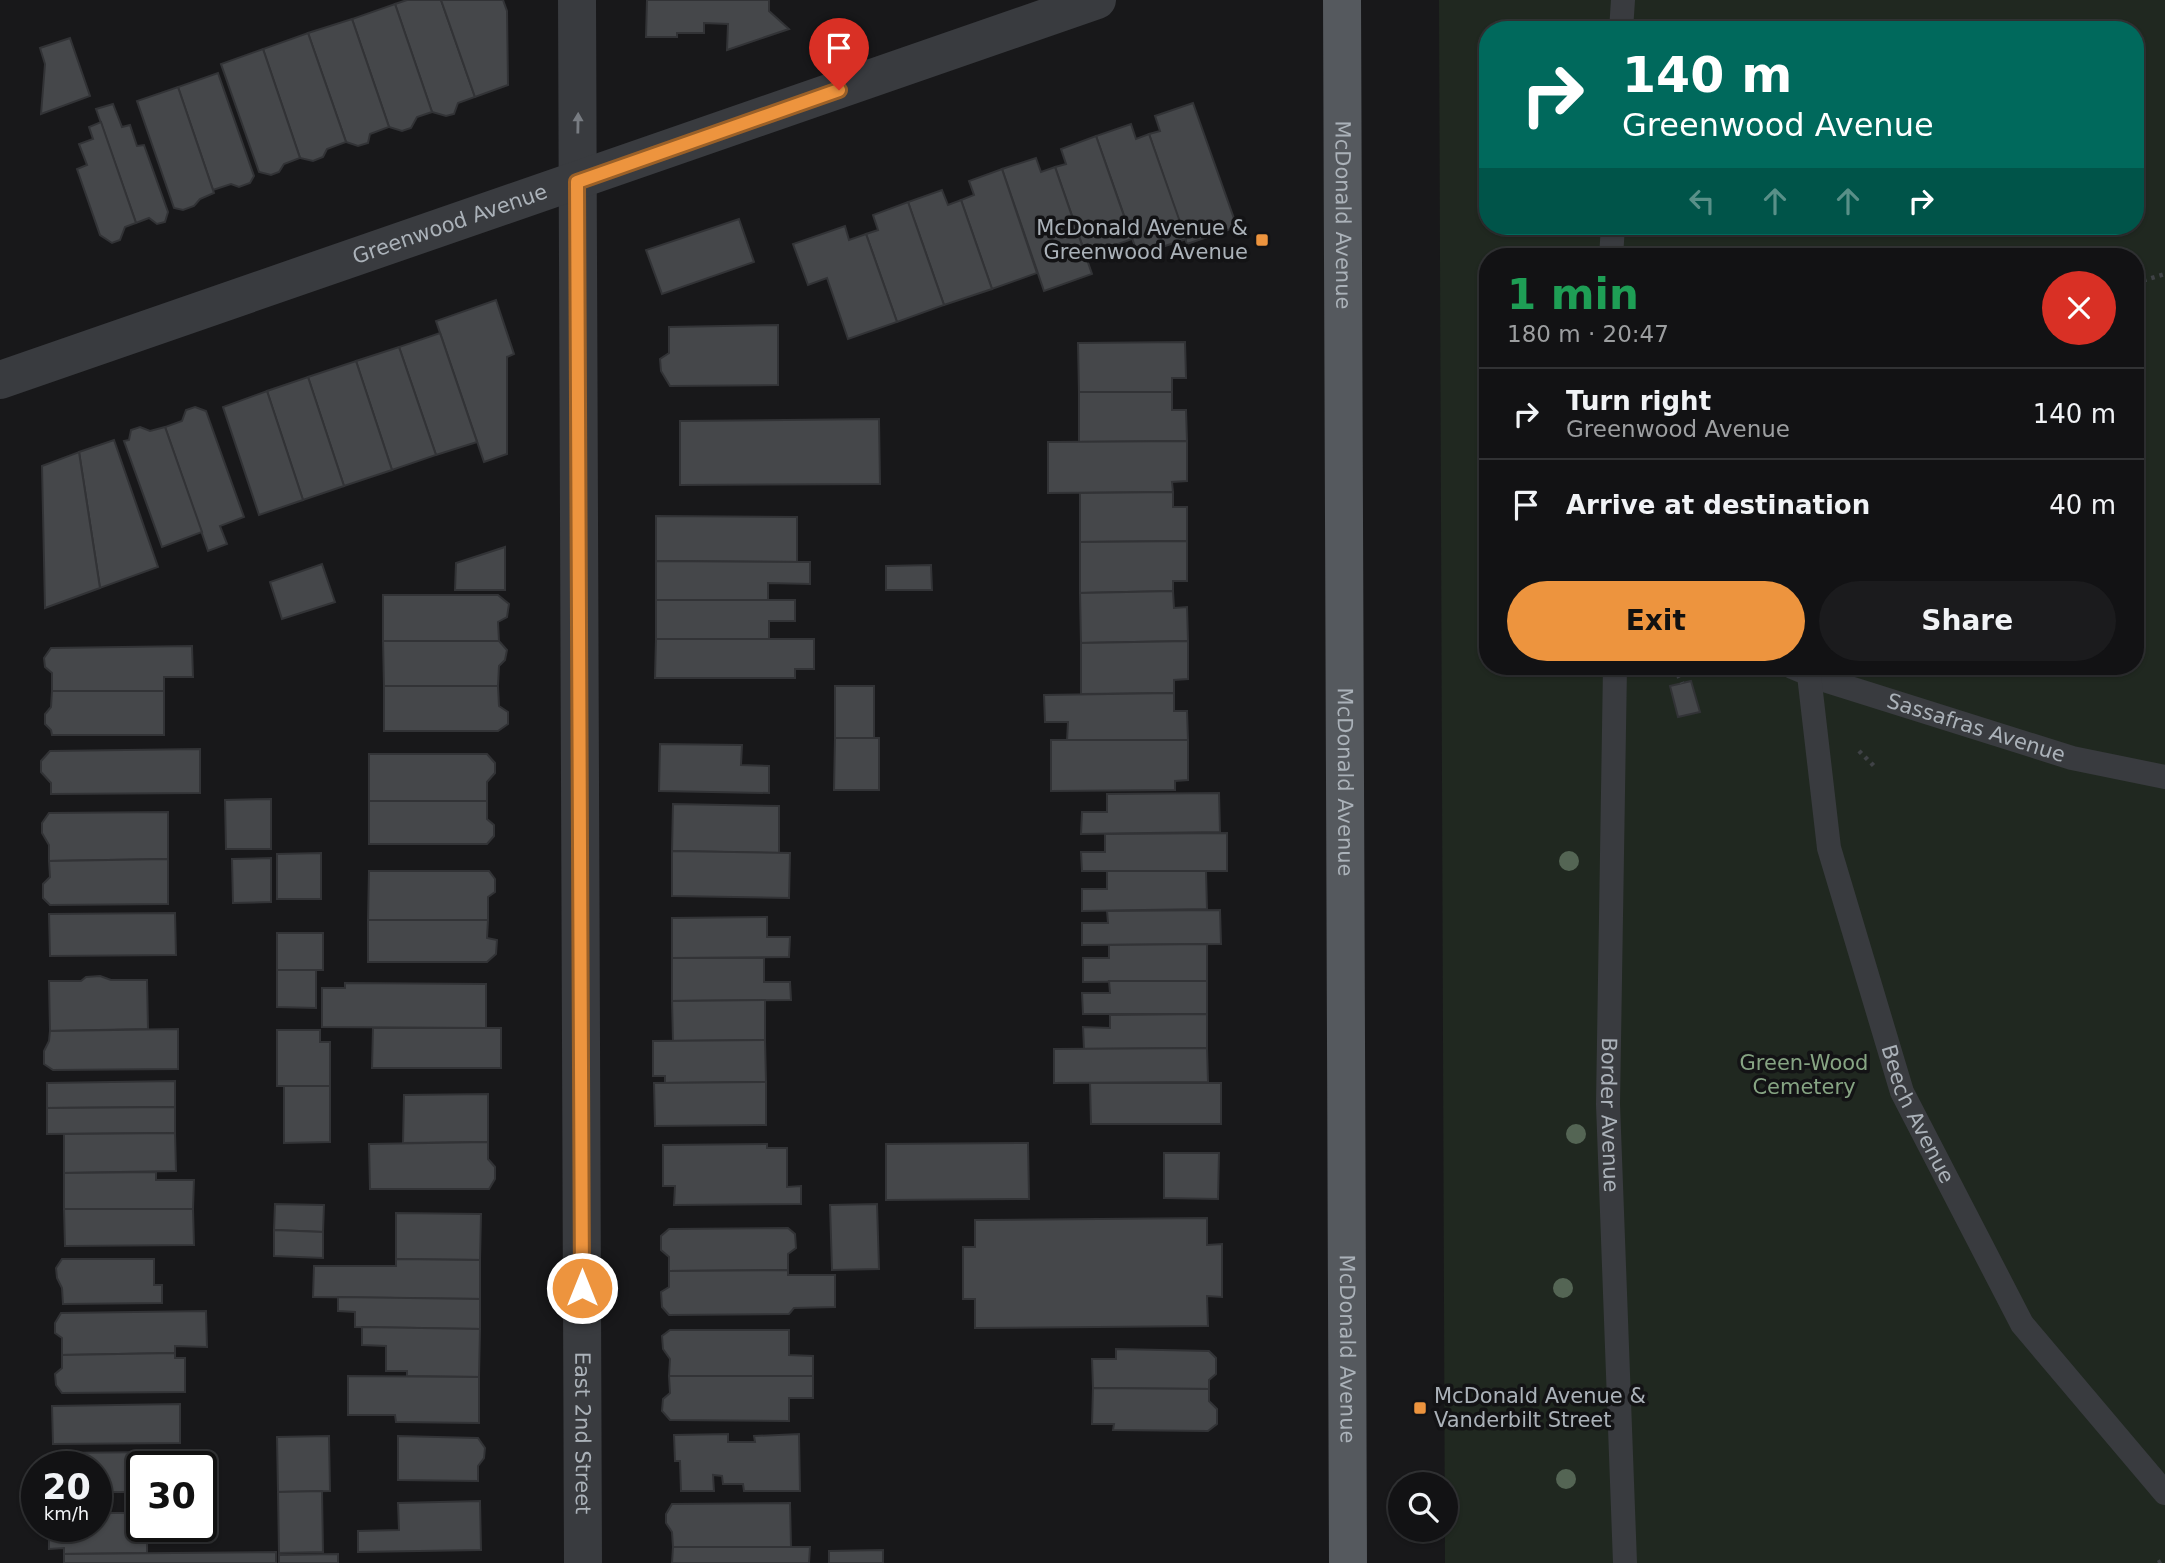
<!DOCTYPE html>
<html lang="en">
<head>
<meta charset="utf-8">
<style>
  body { margin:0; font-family:"DejaVu Sans",sans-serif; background:#1b1b1d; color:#f1f3f6; height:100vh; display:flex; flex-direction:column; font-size:26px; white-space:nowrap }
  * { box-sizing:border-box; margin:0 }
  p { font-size:23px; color:#9c9ea0 }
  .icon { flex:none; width:38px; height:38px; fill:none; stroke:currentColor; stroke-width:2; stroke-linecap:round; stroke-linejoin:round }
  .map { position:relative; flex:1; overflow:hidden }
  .sheet { position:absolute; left:1479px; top:248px; width:665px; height:427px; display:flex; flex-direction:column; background:#121214; border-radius:28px; box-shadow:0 2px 5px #0004,0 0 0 2px #313234 }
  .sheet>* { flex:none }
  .hud { position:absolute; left:1479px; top:21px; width:665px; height:214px; border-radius:28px; box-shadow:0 2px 5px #0004,0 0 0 2px #313234; background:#00695c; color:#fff; overflow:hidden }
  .controls { position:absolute; left:1388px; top:1472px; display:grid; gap:14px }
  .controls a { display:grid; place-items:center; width:70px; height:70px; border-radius:50%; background:#121214; box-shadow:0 2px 5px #0004,0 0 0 2px #313234; font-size:35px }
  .speed { position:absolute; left:21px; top:1451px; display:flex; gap:14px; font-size:35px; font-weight:700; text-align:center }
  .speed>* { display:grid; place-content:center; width:91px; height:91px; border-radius:50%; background:#121214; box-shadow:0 2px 5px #0004,0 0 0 2px #313234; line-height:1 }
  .speed small { font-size:18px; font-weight:400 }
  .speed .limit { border:4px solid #111; border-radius:10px; background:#fff; color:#111 }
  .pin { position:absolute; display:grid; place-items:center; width:60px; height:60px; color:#fff; margin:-72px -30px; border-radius:50% 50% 50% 0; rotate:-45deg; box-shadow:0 0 7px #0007 }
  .pin .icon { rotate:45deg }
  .me { position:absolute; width:77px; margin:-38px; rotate:0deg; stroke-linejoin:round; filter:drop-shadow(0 0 5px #0008) }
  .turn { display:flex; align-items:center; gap:24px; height:147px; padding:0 28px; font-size:32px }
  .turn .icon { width:91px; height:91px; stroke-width:2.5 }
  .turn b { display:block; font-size:49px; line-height:60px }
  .lanes { display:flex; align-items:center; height:66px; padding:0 28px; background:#0003; justify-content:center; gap:35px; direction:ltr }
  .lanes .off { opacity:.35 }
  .round { display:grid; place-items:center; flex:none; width:74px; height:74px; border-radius:37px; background:#1b1b1d }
  .headline { display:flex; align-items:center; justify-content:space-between; height:119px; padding:0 28px }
  h1 { font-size:42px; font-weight:800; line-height:52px; color:#1e9e55 }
  .action { display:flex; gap:14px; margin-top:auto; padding:14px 28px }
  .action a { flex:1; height:80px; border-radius:42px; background:#ed943e; color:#111; font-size:28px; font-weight:800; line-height:80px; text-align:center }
  .action a+a { background:#1b1b1d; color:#f1f3f6 }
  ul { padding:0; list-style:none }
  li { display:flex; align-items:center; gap:21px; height:91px; padding:0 28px; border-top:2px solid #313234 }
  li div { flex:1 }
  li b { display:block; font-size:26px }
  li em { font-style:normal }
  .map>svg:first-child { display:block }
  .green { fill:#202820; fill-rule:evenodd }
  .building { fill:#45474a; stroke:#323336; stroke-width:2 }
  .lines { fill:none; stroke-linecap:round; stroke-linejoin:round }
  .path { stroke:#3f4246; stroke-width:4.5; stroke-dasharray:3.5 5; stroke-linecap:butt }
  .service { stroke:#393b3f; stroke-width:24 }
  .minor { stroke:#393b3f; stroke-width:38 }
  .primary { stroke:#55595e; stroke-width:38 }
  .tree { fill:#546554 }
  .oneway { fill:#787c82 }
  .route-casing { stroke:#9a6028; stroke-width:18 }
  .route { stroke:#ed943e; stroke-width:12 }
  .poi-dot { fill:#ed943e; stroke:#131315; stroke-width:2.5 }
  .labels { text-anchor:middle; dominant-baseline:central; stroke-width:7; stroke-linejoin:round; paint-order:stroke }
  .street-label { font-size:21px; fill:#abb2b9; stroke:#131315 }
  .poi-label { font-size:21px; fill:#abb2b9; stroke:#131315; text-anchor:end }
  .park-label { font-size:21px; fill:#86a483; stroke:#131315 }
</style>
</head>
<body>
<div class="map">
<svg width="2165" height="1563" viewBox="0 0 2165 1563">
  <rect width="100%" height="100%" fill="#18181a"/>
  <!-- green -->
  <path class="green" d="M1439 0H2165V1563H1445ZM1488 30H2135V226H1488ZM1488 257H2135V667H1488Z"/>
  <!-- building -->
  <g class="building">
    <polygon points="407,0 441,0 475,97 458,103 454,114 446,116 432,112 395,4"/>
    <polygon points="441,0 503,0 507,11 508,85 475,97"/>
    <polygon points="647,0 769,0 769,11 789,29 727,50 728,24 704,23 704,33 677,33 677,37 646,37"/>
    <polygon points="395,4 432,112 417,117 411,128 402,131 389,127 352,19"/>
    <polygon points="352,19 389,127 370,134 368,143 358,146 346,142 308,33"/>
    <polygon points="308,33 346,142 327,149 323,157 313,161 300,158 263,49"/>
    <polygon points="70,38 90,96 41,114 45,64 40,48"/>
    <polygon points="263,49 300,158 284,164 279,172 271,175 259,172 221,64"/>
    <polygon points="218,73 254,176 250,183 239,187 231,184 213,190 178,87"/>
    <polygon points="178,87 214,193 200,199 194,206 183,210 174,208 137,101"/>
    <polygon points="1193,103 1237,227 1187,244 1149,134 1160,131 1155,116"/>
    <polygon points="113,104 122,127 130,125 137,146 144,145 168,212 165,222 157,224 149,218 136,223 96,109"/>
    <polygon points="101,122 136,223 125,227 120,240 112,243 100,235 77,169 87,165 79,144 93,139 89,127"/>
    <polygon points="1131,124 1136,139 1149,134 1186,239 1138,255 1096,136"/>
    <polygon points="1096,136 1132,239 1086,256 1055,167 1066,164 1061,149"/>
    <polygon points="1036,158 1041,172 1055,167 1092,274 1044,291 1002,169"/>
    <polygon points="1002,169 1037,273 992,289 961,200 974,195 969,181"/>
    <polygon points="942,190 948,205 961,200 992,289 944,305 908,202"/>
    <polygon points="908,202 944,305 897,322 866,234 878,230 873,215"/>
    <polygon points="739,219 754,262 662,294 646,250"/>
    <polygon points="845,226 849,240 866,234 897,322 848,339 827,278 808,285 793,244"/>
    <polygon points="496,300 514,354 507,357 507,454 484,462 436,321"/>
    <polygon points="778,325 778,385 670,386 661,371 660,359 669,353 669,327"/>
    <polygon points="440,333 477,442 436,455 399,347"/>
    <polygon points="1185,342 1186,378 1172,378 1172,392 1079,392 1078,343"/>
    <polygon points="399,347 436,455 392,470 356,361"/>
    <polygon points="356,361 392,470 344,486 308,377"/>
    <polygon points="308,377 344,486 303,500 267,391"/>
    <polygon points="267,391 303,500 259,515 223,407"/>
    <polygon points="1079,392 1172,392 1172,410 1186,410 1187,441 1079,442"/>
    <polygon points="195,407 206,411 244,517 220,526 227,544 208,551 165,427 182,421 186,410"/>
    <polygon points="879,419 880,484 680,485 680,421"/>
    <polygon points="140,427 150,431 165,427 202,532 162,547 124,441 129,440 131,430"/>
    <polygon points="114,440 158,567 100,588 79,452"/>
    <polygon points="1187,441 1187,481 1172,482 1173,492 1048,493 1048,442"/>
    <polygon points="79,452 100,588 45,608 42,466"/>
    <polygon points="1173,492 1173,507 1187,507 1187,541 1080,542 1080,493"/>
    <polygon points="656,516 797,517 797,562 656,561"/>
    <polygon points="1187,541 1187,581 1173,581 1173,591 1080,593 1080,542"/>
    <polygon points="505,547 505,590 455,590 456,563"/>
    <polygon points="656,561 810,562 810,584 768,583 768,600 656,600"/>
    <polygon points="322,564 335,602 282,619 270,582"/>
    <polygon points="931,565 932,590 886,590 886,566"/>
    <polygon points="1173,591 1174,608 1187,607 1188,641 1081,643 1080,593"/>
    <polygon points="383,595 498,595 509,604 507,617 498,622 499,641 383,641"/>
    <polygon points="656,600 795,600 795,621 769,621 769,639 656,639"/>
    <polygon points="656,639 814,639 814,669 795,669 795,678 655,678"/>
    <polygon points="383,641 499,641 507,650 505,660 499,666 498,686 384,686"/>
    <polygon points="1188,641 1188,679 1174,680 1174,693 1081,694 1081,643"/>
    <polygon points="192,646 193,677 164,677 164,691 52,691 52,673 45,667 44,658 51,648"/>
    <polygon points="1691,681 1700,712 1678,717 1670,686"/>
    <polygon points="384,686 498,686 499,706 508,712 508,724 498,731 384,731"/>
    <polygon points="835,686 874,686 874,739 835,738"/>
    <polygon points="52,691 164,691 164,735 52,735 51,730 45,724 45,714 51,707"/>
    <polygon points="1174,693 1174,711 1187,711 1188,740 1067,741 1068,722 1045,722 1044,695"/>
    <polygon points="835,738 879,738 879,790 834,790"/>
    <polygon points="1051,740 1188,740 1188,780 1175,781 1175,790 1051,791"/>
    <polygon points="660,744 742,745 741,765 769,766 769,793 659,791"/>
    <polygon points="200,749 200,793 51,794 51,783 41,772 41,761 50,751"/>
    <polygon points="369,754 487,754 495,763 495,773 487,782 487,801 369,801"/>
    <polygon points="1219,793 1220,832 1081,834 1082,812 1107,812 1107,794"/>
    <polygon points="271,799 271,849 226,849 225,800"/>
    <polygon points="369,801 487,801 487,819 494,825 494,836 487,844 369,844"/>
    <polygon points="673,804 779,806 779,853 672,851"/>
    <polygon points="168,812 168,859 49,861 49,845 42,833 42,823 49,813"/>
    <polygon points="1227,833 1227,871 1082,871 1081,852 1105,852 1105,834"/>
    <polygon points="672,851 790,853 789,898 672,896"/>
    <polygon points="321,853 321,899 277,899 277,854"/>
    <polygon points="271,858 271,902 233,903 232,859"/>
    <polygon points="168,859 168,904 50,905 43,898 43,884 50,877 49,861"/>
    <polygon points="369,871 489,871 495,879 495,892 488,897 488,920 368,920"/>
    <polygon points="1107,871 1206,871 1207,909 1082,911 1082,889 1107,889"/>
    <polygon points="1220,910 1221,944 1082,945 1082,923 1108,923 1107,911"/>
    <polygon points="175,913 176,955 50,956 49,914"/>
    <polygon points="767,917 767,937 790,937 789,957 672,958 672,918"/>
    <polygon points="368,920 488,920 487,938 497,940 496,954 487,962 368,962"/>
    <rect x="277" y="933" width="46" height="37"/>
    <polygon points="1207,944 1207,981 1083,982 1083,958 1109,958 1109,945"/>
    <polygon points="672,958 764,958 764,982 790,982 791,1000 672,1001"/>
    <polygon points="277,970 316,970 316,1008 277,1007"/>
    <polygon points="100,976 111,980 147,980 148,1029 50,1031 49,981 81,981 86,977"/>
    <polygon points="1109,981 1207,981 1207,1014 1083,1014 1082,993 1110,993"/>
    <polygon points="345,983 486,984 486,1028 322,1027 322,988 345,988"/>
    <polygon points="765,1000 765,1040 673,1041 672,1001"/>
    <polygon points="1207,1014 1207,1048 1084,1049 1083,1027 1110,1028 1110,1015"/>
    <polygon points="373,1028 501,1028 501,1068 372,1068"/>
    <polygon points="178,1029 178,1069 53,1070 44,1064 44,1051 49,1041 50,1031"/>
    <polygon points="277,1030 320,1030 320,1042 330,1042 330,1086 277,1086"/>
    <polygon points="765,1040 766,1082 665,1083 665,1076 653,1076 653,1041"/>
    <polygon points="1207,1048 1208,1082 1054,1083 1054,1049"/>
    <polygon points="175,1081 175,1107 47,1108 47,1083"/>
    <polygon points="766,1082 766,1125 655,1126 654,1083"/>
    <polygon points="1090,1083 1221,1083 1221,1124 1091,1124"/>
    <polygon points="284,1086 330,1086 330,1142 284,1143"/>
    <polygon points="488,1094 488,1142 403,1143 404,1095"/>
    <polygon points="175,1107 175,1133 47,1134 47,1108"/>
    <polygon points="175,1133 176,1171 64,1173 64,1134"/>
    <polygon points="488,1142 488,1159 495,1167 495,1179 489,1189 370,1189 369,1144"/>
    <polygon points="1028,1143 1029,1199 886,1200 886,1144"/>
    <polygon points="767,1144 767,1148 787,1148 787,1187 801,1186 801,1204 674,1205 675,1186 663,1186 663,1145"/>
    <polygon points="1164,1153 1219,1153 1218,1199 1164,1198"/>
    <polygon points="156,1172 156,1180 194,1180 193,1209 64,1209 64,1173"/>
    <polygon points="275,1204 324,1205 323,1232 274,1230"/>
    <polygon points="877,1204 879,1269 832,1270 830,1205"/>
    <polygon points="64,1209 193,1209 194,1245 65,1246"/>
    <polygon points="396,1213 481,1214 480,1260 396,1259"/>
    <polygon points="1207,1218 1207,1245 1222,1244 1222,1297 1207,1296 1208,1326 975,1328 975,1299 963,1299 963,1247 975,1247 975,1220"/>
    <polygon points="788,1228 795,1234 796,1248 788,1254 788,1270 669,1271 669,1257 661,1250 661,1236 669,1229"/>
    <polygon points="274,1230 323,1232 323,1258 274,1256"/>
    <polygon points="62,1259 154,1259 154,1285 162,1285 162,1303 63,1304 62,1288 57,1278 56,1268"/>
    <polygon points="396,1259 480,1260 480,1299 313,1297 314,1266 396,1266"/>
    <polygon points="788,1270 788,1275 835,1275 835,1307 794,1308 789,1314 669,1315 662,1307 661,1292 669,1287 669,1271"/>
    <polygon points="338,1297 480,1299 480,1329 355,1327 355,1312 338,1311"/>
    <polygon points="206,1311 207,1347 175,1346 175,1353 62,1355 62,1338 55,1333 55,1323 61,1313"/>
    <polygon points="362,1327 480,1329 479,1377 407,1376 407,1371 386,1371 386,1346 362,1345"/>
    <polygon points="670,1330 789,1330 789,1355 813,1356 813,1376 669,1376 670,1359 663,1349 662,1336"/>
    <polygon points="1116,1349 1209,1351 1216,1358 1216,1374 1209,1380 1209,1389 1093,1388 1092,1359 1116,1359"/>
    <polygon points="175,1353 175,1358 185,1358 185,1392 62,1393 56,1385 55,1374 62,1368 62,1355"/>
    <polygon points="348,1376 479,1377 479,1423 396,1422 395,1415 348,1415"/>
    <polygon points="669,1376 813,1376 813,1398 789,1398 789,1421 670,1420 662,1411 663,1399 670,1393"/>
    <polygon points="1093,1388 1209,1389 1209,1401 1217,1409 1217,1424 1208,1431 1113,1430 1114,1424 1092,1424"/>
    <polygon points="180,1404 180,1443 53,1444 52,1406"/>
    <polygon points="728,1434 728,1442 755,1442 754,1436 799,1434 800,1491 744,1491 743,1484 723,1484 722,1476 713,1475 714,1491 681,1491 680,1461 675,1461 674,1435"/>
    <polygon points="329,1436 330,1491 278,1492 277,1437"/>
    <polygon points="398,1436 478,1438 485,1448 484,1458 478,1466 478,1481 398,1480"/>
    <polygon points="159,1452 159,1466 142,1466 142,1492 96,1492 96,1466 54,1466 54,1453"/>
    <polygon points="322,1491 323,1552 279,1553 278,1492"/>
    <polygon points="480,1501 481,1550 358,1552 358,1531 399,1530 398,1503"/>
    <polygon points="790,1503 791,1547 673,1547 672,1532 666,1523 666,1514 672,1504"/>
    <polygon points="96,1513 142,1513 142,1526 160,1526 160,1535 147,1535 147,1553 64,1554 64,1548 49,1549 49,1526 96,1526"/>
    <polygon points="673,1547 810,1547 809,1563 672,1563"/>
    <polygon points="883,1550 883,1563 829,1563 829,1551"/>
    <polygon points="276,1552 276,1563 64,1563 64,1554"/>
    <polygon points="338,1554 338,1563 279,1563 279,1555"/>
  </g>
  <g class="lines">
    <!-- path -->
    <g class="path">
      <polyline points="2135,283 2165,274"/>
      <polyline points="1674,667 1682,683"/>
      <polyline points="1859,751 1875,767"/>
      <polyline points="2158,1563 2165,1559"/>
    </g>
    <!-- service -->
    <g class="service">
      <polyline points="1621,30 1623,0"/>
      <polyline points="1611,257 1613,226"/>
      <path id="s1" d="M1615 667 1608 1104 1625 1563"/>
      <path id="s2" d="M1792 667 1821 679 2072 758 2165 777"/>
      <path id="s3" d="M1809 675 1829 848 1902 1092 2022 1324 2165 1493"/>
    </g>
    <!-- minor -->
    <g class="minor">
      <path id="s4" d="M577 0 583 1563"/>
      <path id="s5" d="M0 380 1097 0"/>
    </g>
    <!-- primary -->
    <path class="primary" id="s6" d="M1342 0 1348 1563"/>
  </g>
  <!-- trees -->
  <g class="tree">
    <circle cx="1569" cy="861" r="10"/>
    <circle cx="1576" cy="1134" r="10"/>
    <circle cx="1563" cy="1288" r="10"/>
    <circle cx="1566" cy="1479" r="10"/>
  </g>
  <!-- one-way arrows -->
  <defs><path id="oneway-solid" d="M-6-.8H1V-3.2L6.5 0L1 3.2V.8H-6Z" transform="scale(1.75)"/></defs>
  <use class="oneway" href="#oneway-solid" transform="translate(578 123) rotate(-89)"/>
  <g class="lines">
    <!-- route casing -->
    <g class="route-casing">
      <polyline id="route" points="582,1288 577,182 839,90"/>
    </g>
    <!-- route -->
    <use href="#route" class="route"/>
  </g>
  <!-- markers -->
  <g class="poi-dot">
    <rect x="1255" y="233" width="14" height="14" rx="3.5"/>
    <rect x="1413" y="1401" width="14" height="14" rx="3.5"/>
  </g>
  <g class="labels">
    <!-- street labels -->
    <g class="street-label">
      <text stroke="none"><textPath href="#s6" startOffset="215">McDonald Avenue</textPath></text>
      <text stroke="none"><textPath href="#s5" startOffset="476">Greenwood Avenue</textPath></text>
      <text stroke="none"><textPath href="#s2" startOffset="194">Sassafras Avenue</textPath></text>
      <text stroke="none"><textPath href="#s6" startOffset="782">McDonald Avenue</textPath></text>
      <text stroke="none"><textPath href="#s3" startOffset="455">Beech Avenue</textPath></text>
      <text stroke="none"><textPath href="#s1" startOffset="448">Border Avenue</textPath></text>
      <text stroke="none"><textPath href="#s6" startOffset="1349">McDonald Avenue</textPath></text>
      <text stroke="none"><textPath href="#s4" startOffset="1433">East 2nd Street</textPath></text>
    </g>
    <!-- poi labels -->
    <g class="poi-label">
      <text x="1248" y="228">McDonald Avenue &amp;<tspan x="1248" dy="24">Greenwood Avenue</tspan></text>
      <text x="1434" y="1396" text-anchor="start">McDonald Avenue &amp;<tspan x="1434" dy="24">Vanderbilt Street</tspan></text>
    </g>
    <!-- park labels -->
    <g class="park-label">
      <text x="1804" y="1063">Green-Wood<tspan x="1804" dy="24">Cemetery</tspan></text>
    </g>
  </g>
</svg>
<div class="controls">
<a><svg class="icon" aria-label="search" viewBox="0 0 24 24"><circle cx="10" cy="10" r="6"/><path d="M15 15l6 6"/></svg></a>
</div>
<div class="speed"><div>20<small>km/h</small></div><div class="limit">30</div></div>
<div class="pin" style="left:839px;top:90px;background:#d93025"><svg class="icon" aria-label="arrive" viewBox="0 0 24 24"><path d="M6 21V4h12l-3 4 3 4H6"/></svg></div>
<svg class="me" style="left:582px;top:1288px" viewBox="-20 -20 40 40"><circle r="17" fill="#ed943e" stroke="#fff" stroke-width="3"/><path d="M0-11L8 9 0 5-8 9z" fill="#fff"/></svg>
<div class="hud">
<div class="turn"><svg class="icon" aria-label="right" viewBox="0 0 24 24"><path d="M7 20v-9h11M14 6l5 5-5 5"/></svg><div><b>140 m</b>Greenwood Avenue</div></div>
<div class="lanes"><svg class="icon off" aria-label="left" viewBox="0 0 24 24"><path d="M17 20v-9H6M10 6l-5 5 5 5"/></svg><svg class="icon off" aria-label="ahead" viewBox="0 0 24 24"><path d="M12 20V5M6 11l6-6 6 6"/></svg><svg class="icon off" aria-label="ahead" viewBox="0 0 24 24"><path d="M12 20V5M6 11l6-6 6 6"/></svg><svg class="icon" aria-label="right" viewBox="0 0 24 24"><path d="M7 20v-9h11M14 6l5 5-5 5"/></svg></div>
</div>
<section class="sheet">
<div class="headline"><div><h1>1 min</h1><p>180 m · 20:47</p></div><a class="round" style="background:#d93025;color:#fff"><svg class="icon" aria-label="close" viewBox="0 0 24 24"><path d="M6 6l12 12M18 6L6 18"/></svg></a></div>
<ul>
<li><svg class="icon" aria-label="right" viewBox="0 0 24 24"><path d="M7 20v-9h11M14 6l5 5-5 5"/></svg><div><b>Turn right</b><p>Greenwood Avenue</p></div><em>140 m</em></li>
<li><svg class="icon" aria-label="arrive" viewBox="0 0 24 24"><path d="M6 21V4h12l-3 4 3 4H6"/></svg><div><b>Arrive at destination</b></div><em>40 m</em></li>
</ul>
<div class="action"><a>Exit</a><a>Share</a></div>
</section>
</div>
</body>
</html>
